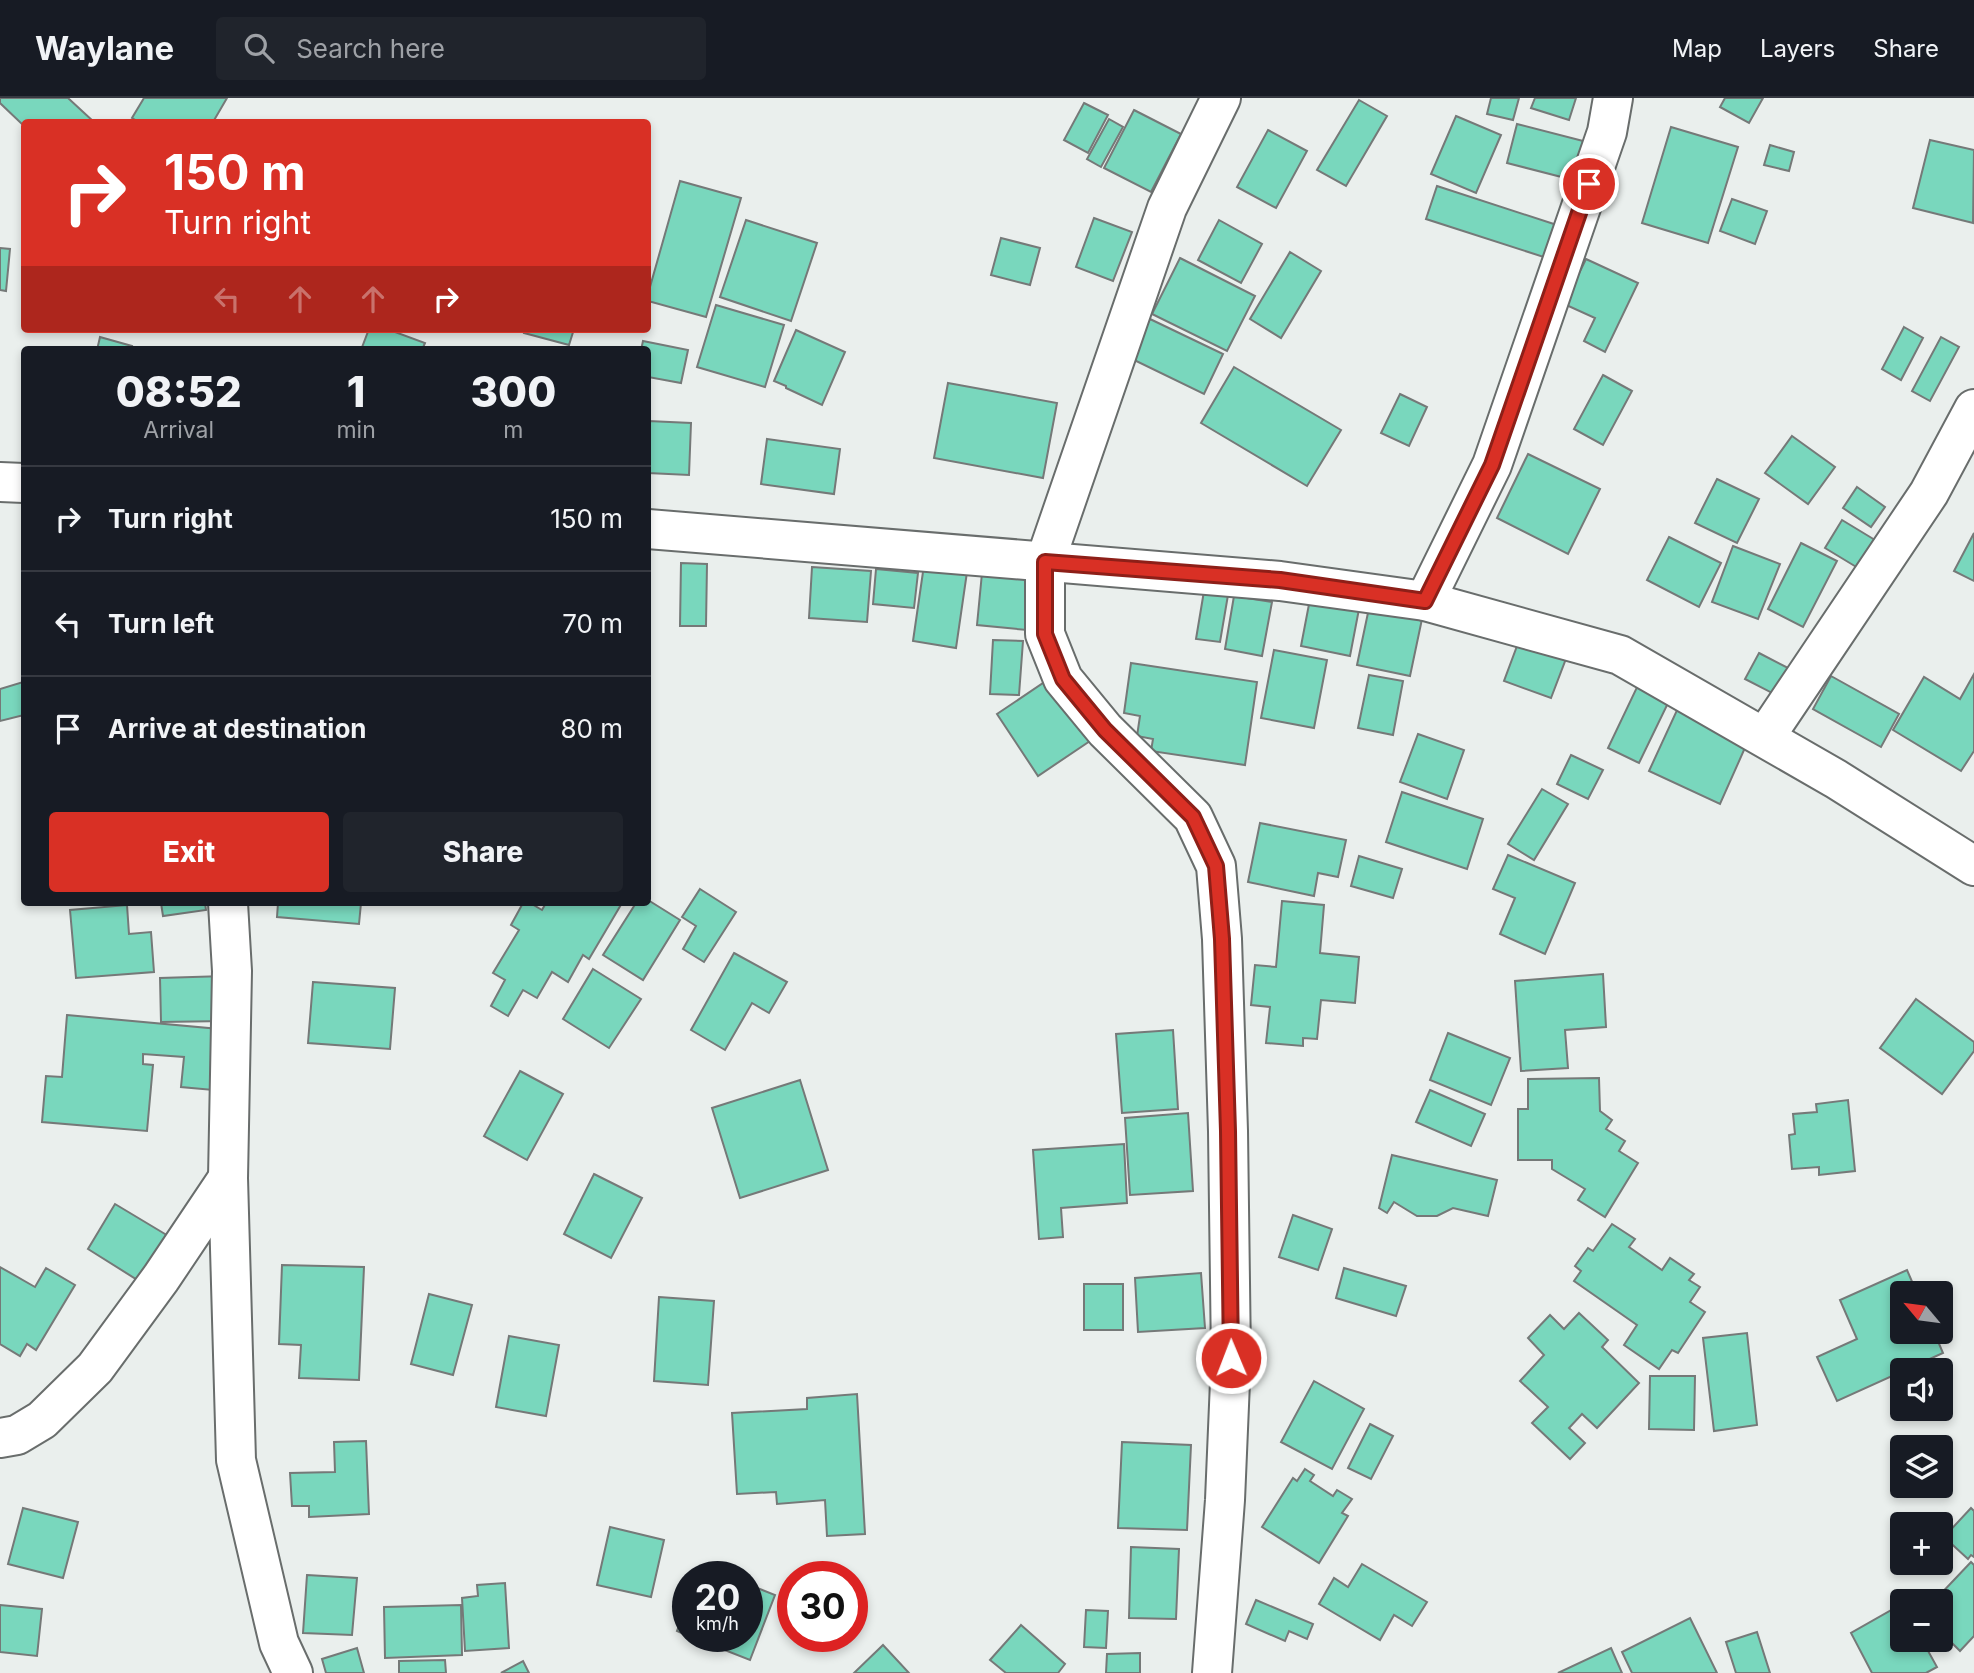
<!DOCTYPE html>
<html lang="en">
<head>
<meta charset="utf-8">
<style>
  body { margin:0; font-family:Inter,sans-serif; background:#20242c; color:#f1f3f6; height:100vh; display:flex; flex-direction:column; font-size:26px; white-space:nowrap }
  * { box-sizing:border-box; margin:0 }
  p { font-size:23px; color:#9ea1a6 }
  .icon { flex:none; width:38px; height:38px; fill:none; stroke:currentColor; stroke-width:2; stroke-linecap:round; stroke-linejoin:round }
  .map { position:relative; flex:1; overflow:hidden }
  .sheet { position:absolute; left:21px; top:248px; width:630px; height:560px; display:flex; flex-direction:column; background:#171b24; border-radius:7px; box-shadow:0 4px 10px #0003 }
  .sheet>* { flex:none }
  .guide { position:absolute; left:21px; top:21px; width:630px; height:214px; border-radius:7px; box-shadow:0 4px 10px #0003; background:#d93025; color:#fff; overflow:hidden }
  .needle { width:46px; rotate:299deg }
  .controls { position:absolute; left:1890px; top:1183px; display:grid; gap:14px }
  .controls a { display:grid; place-items:center; width:63px; height:63px; border-radius:7px; background:#171b24; box-shadow:0 4px 10px #0003; font-size:35px }
  .speed { position:absolute; left:672px; top:1463px; display:flex; gap:14px; font-size:35px; font-weight:700; text-align:center }
  .speed>* { display:grid; place-content:center; width:91px; height:91px; border-radius:50%; background:#171b24; box-shadow:0 4px 10px #0003; line-height:1 }
  .speed small { font-size:18px; font-weight:400 }
  .speed .limit { border:10px solid #d22; background:#fff; color:#111 }
  .pin { position:absolute; display:grid; place-items:center; width:60px; height:60px; color:#fff; margin:-30px; border:4px solid #fff; border-radius:50%; box-shadow:0 2px 7px #0007 }
  .me { position:absolute; width:77px; margin:-38px; rotate:359deg; stroke-linejoin:round; filter:drop-shadow(0 0 5px #0008) }
  .turn { display:flex; align-items:center; gap:24px; height:147px; padding:0 28px; font-size:32px }
  .turn .icon { width:91px; height:91px; stroke-width:2.5 }
  .turn b { display:block; font-size:49px; line-height:60px }
  .lanes { display:flex; align-items:center; height:66px; padding:0 28px; background:#0003; justify-content:center; gap:35px; direction:ltr }
  .lanes .off { opacity:.35 }
  .eta { display:flex; justify-content:space-evenly; align-items:center; height:119px; text-align:center }
  .eta b { font-size:42px; font-weight:800; line-height:49px }
  .action { display:flex; gap:14px; margin-top:auto; padding:14px 28px }
  .action a { flex:1; height:80px; border-radius:7px; background:#d93025; color:#fff; font-size:28px; font-weight:800; line-height:80px; text-align:center }
  .action a+a { background:#20242c; color:#f1f3f6 }
  ul { padding:0; list-style:none }
  li { display:flex; align-items:center; gap:21px; height:105px; padding:0 28px; border-top:2px solid #363941 }
  li div { flex:1 }
  li b { display:block; font-size:26px }
  li em { font-style:normal }
  header { display:flex; align-items:center; gap:42px; box-sizing:border-box; height:98px; padding:0 35px; background:#171b24; border-bottom:2px solid #363941 }
  header strong { font-size:33px }
  nav { display:flex; gap:38px; margin-inline-start:auto; font-size:24px }
  .search { width:490px; height:63px; background:#20242c; display:flex; align-items:center; gap:18px; box-sizing:border-box; padding:0 24px; border-radius:7px; color:#9ea1a6; font-size:26px }
  .map>svg:first-child { display:block }
  .building { fill:#79d7bd; stroke:#757978; stroke-width:2 }
  .lines { fill:none; stroke-linecap:round; stroke-linejoin:round }
  .minor-casing { stroke:#696d6c; stroke-width:42 }
  .major-casing { stroke:#696d6c; stroke-width:42 }
  .minor { stroke:#fff; stroke-width:38 }
  .major { stroke:#fff; stroke-width:38 }
  .route-casing { stroke:#8d1f18; stroke-width:18 }
  .route { stroke:#d93025; stroke-width:12 }
</style>
</head>
<body>
<header>
<strong>Waylane</strong>
<div class="search"><svg class="icon" aria-label="search" viewBox="0 0 24 24"><circle cx="10" cy="10" r="6"/><path d="M15 15l6 6"/></svg>Search here</div>
<nav><a>Map</a><a>Layers</a><a>Share</a></nav>
</header>
<div class="map">
<svg width="1974" height="1575" viewBox="0 0 1974 1575">
  <rect width="100%" height="100%" fill="#eaefed"/>
  <!-- building -->
  <g class="building">
    <polygon points="0,0 68,0 94,24 24,24 24,28 0,5"/>
    <polygon points="144,0 227,0 213,24 139,24 132,20"/>
    <polygon points="1491,0 1519,0 1513,22 1487,16"/>
    <polygon points="1535,0 1576,0 1569,22 1531,10"/>
    <polygon points="1725,0 1763,0 1749,25 1720,9"/>
    <polygon points="1359,2 1387,18 1346,88 1317,72"/>
    <polygon points="1084,5 1108,17 1088,55 1064,42"/>
    <polygon points="1134,12 1181,36 1151,94 1104,70"/>
    <polygon points="1456,18 1501,37 1476,95 1431,76"/>
    <polygon points="1109,21 1123,29 1101,69 1087,61"/>
    <polygon points="1517,26 1587,44 1577,83 1507,65"/>
    <polygon points="1671,29 1738,49 1708,145 1642,125"/>
    <polygon points="1268,32 1307,53 1276,110 1237,89"/>
    <polygon points="1930,42 1974,52 1973,125 1913,110"/>
    <polygon points="1770,47 1794,54 1789,73 1764,67"/>
    <polygon points="680,83 741,100 706,219 648,203 648,196"/>
    <polygon points="1437,88 1563,129 1553,162 1426,121"/>
    <polygon points="1732,101 1767,113 1755,146 1720,133"/>
    <polygon points="1094,120 1132,134 1113,183 1076,169"/>
    <polygon points="746,122 817,145 791,223 720,199"/>
    <polygon points="1219,122 1262,146 1241,185 1198,162"/>
    <polygon points="1001,140 1040,150 1030,187 991,177"/>
    <polygon points="0,150 10,151 6,193 0,192"/>
    <polygon points="1290,154 1321,173 1281,240 1250,221"/>
    <polygon points="1180,160 1255,198 1227,253 1152,216"/>
    <polygon points="1586,161 1638,185 1605,254 1584,243 1595,220 1564,206"/>
    <polygon points="716,207 784,227 765,289 697,269"/>
    <polygon points="1150,221 1223,256 1204,296 1130,260"/>
    <polygon points="1904,229 1923,240 1901,282 1882,271"/>
    <polygon points="369,231 387,231 425,245 422,252 361,252"/>
    <polygon points="525,231 574,231 569,247 524,235"/>
    <polygon points="796,232 845,254 822,307 786,290 786,288 774,283"/>
    <polygon points="100,239 132,248 131,252 97,252"/>
    <polygon points="1941,239 1959,249 1930,303 1912,293"/>
    <polygon points="643,243 688,252 681,285 648,279 648,252 641,252"/>
    <polygon points="1234,269 1341,332 1307,388 1201,325"/>
    <polygon points="1603,277 1632,293 1603,347 1574,331"/>
    <polygon points="948,285 1057,305 1043,380 934,360"/>
    <polygon points="1400,296 1427,309 1409,348 1381,335"/>
    <polygon points="648,323 691,325 689,377 648,375"/>
    <polygon points="1792,338 1835,369 1808,406 1765,375"/>
    <polygon points="767,341 840,351 834,396 761,386"/>
    <polygon points="1528,356 1600,391 1568,456 1497,420"/>
    <polygon points="1717,381 1759,401 1737,445 1695,425"/>
    <polygon points="1857,389 1885,409 1871,429 1843,410"/>
    <polygon points="1842,422 1875,442 1858,470 1825,450"/>
    <polygon points="1974,435 1974,483 1954,473"/>
    <polygon points="1669,439 1721,465 1699,509 1647,482"/>
    <polygon points="1801,445 1837,463 1803,529 1768,511"/>
    <polygon points="1733,448 1780,466 1758,521 1712,504"/>
    <polygon points="681,465 707,466 706,528 680,528"/>
    <polygon points="924,467 967,474 956,550 913,543"/>
    <polygon points="812,469 871,473 867,524 809,520"/>
    <polygon points="876,471 918,475 914,510 873,506"/>
    <polygon points="982,475 1032,479 1027,532 977,527"/>
    <polygon points="1204,493 1228,497 1220,544 1196,541"/>
    <polygon points="1234,498 1272,504 1262,558 1225,551"/>
    <polygon points="1310,501 1359,511 1350,558 1301,548"/>
    <polygon points="1369,510 1422,521 1410,578 1357,567"/>
    <polygon points="1520,540 1567,558 1551,600 1504,583"/>
    <polygon points="993,542 1023,543 1019,597 990,596"/>
    <polygon points="1274,552 1327,562 1314,630 1261,620"/>
    <polygon points="1759,555 1794,573 1780,599 1745,581"/>
    <polygon points="1131,565 1257,584 1245,667 1151,653 1153,641 1137,638 1140,618 1124,615"/>
    <polygon points="1974,576 1974,653 1961,673 1893,632 1924,579 1960,601"/>
    <polygon points="1369,577 1403,583 1393,637 1358,630"/>
    <polygon points="1831,578 1899,616 1881,649 1813,611"/>
    <polygon points="1049,581 1090,643 1038,678 997,616"/>
    <polygon points="23,584 24,617 0,623 0,591"/>
    <polygon points="1639,585 1670,601 1639,665 1608,650"/>
    <polygon points="1678,610 1748,643 1720,706 1649,673"/>
    <polygon points="1418,636 1464,652 1447,701 1400,684"/>
    <polygon points="1571,657 1603,672 1588,701 1557,686"/>
    <polygon points="1542,691 1568,706 1534,762 1508,746"/>
    <polygon points="1402,694 1483,721 1467,771 1386,744"/>
    <polygon points="1260,725 1346,742 1338,779 1318,775 1314,798 1248,784"/>
    <polygon points="1508,757 1575,785 1545,856 1500,836 1515,800 1493,791"/>
    <polygon points="1359,758 1402,771 1393,800 1351,788"/>
    <polygon points="700,791 736,814 704,864 683,851 696,828 682,819"/>
    <polygon points="648,802 680,822 643,882 603,857 636,805 648,805"/>
    <polygon points="1282,803 1324,807 1320,855 1359,859 1355,905 1321,902 1317,941 1303,940 1303,948 1266,945 1270,909 1251,907 1255,867 1276,869"/>
    <polygon points="161,805 205,805 206,812 163,818"/>
    <polygon points="278,805 361,805 359,826 277,819"/>
    <polygon points="523,805 530,805 542,812 546,805 622,805 589,861 583,857 568,884 552,874 537,900 523,892 508,918 491,908 505,882 493,875 519,832 511,827"/>
    <polygon points="127,807 129,836 151,834 154,874 76,880 70,812"/>
    <polygon points="734,855 787,884 769,915 752,905 725,952 691,932"/>
    <polygon points="593,871 641,901 609,950 563,921"/>
    <polygon points="1603,876 1606,929 1565,932 1568,970 1521,973 1515,883"/>
    <polygon points="225,878 226,923 161,924 160,880"/>
    <polygon points="313,884 395,890 390,951 308,945"/>
    <polygon points="1916,901 1974,944 1974,953 1942,996 1880,950"/>
    <polygon points="67,917 219,931 213,992 181,989 184,959 143,956 143,966 153,967 147,1033 42,1024 46,978 62,979"/>
    <polygon points="1173,932 1178,1011 1122,1015 1116,936"/>
    <polygon points="1448,935 1510,960 1491,1007 1430,982"/>
    <polygon points="520,973 563,996 527,1062 484,1038"/>
    <polygon points="1599,980 1600,1013 1612,1022 1606,1031 1625,1043 1619,1053 1638,1065 1605,1119 1578,1102 1585,1091 1552,1071 1552,1062 1518,1062 1518,1011 1528,1011 1528,981"/>
    <polygon points="800,982 828,1072 740,1100 712,1010"/>
    <polygon points="1430,992 1485,1016 1471,1048 1416,1024"/>
    <polygon points="1848,1002 1855,1073 1819,1077 1819,1069 1792,1071 1789,1037 1795,1036 1793,1016 1817,1014 1816,1006"/>
    <polygon points="1188,1015 1193,1093 1130,1097 1125,1020"/>
    <polygon points="1124,1046 1127,1105 1061,1110 1063,1139 1039,1141 1033,1052"/>
    <polygon points="1392,1057 1497,1082 1488,1118 1453,1110 1437,1118 1417,1118 1394,1104 1387,1115 1379,1110"/>
    <polygon points="594,1076 642,1100 611,1160 564,1136"/>
    <polygon points="115,1106 175,1142 147,1188 88,1151"/>
    <polygon points="1293,1117 1332,1131 1318,1172 1279,1159"/>
    <polygon points="1612,1126 1635,1141 1629,1149 1662,1172 1670,1160 1694,1176 1689,1182 1700,1189 1690,1204 1705,1214 1678,1255 1672,1252 1659,1271 1624,1247 1637,1227 1574,1183 1581,1173 1575,1168 1588,1150 1593,1153"/>
    <polygon points="282,1167 364,1169 359,1282 299,1280 301,1247 279,1246"/>
    <polygon points="0,1169 35,1189 46,1170 75,1187 36,1252 27,1246 20,1258 0,1246"/>
    <polygon points="1344,1170 1406,1188 1396,1218 1336,1200"/>
    <polygon points="1907,1172 1917,1195 1902,1195 1902,1234 1934,1234 1943,1255 1837,1303 1817,1259 1857,1241 1840,1202"/>
    <polygon points="1201,1175 1205,1230 1138,1234 1135,1180"/>
    <rect x="1084" y="1186" width="39" height="46"/>
    <polygon points="429,1196 472,1207 453,1277 411,1266"/>
    <polygon points="659,1199 714,1203 708,1287 654,1283"/>
    <polygon points="1579,1215 1608,1242 1602,1249 1639,1285 1597,1330 1582,1316 1569,1330 1585,1345 1570,1361 1532,1325 1548,1309 1520,1283 1544,1257 1528,1240 1550,1217 1564,1231"/>
    <polygon points="1747,1235 1757,1327 1714,1333 1703,1240"/>
    <polygon points="509,1238 559,1247 546,1318 496,1309"/>
    <polygon points="1650,1278 1695,1278 1694,1332 1649,1331"/>
    <polygon points="1314,1283 1364,1311 1332,1371 1281,1344"/>
    <polygon points="857,1296 865,1436 827,1438 825,1402 777,1406 776,1394 737,1396 732,1315 807,1311 807,1300"/>
    <polygon points="1370,1326 1393,1338 1371,1381 1348,1370"/>
    <polygon points="366,1343 369,1416 309,1419 309,1408 292,1408 290,1375 335,1374 334,1344"/>
    <polygon points="1122,1344 1191,1347 1187,1432 1118,1430"/>
    <polygon points="1305,1371 1314,1377 1310,1383 1333,1398 1337,1392 1352,1401 1342,1415 1348,1418 1319,1465 1262,1429 1293,1380 1297,1383"/>
    <polygon points="23,1410 78,1424 63,1480 8,1466"/>
    <polygon points="1971,1410 1974,1413 1974,1459 1971,1457 1968,1461 1944,1439"/>
    <polygon points="610,1429 664,1442 651,1499 597,1487"/>
    <polygon points="1131,1449 1179,1451 1176,1521 1129,1520"/>
    <polygon points="1971,1464 1974,1467 1974,1538 1960,1553 1941,1534 1941,1503 1934,1503"/>
    <polygon points="1362,1466 1427,1504 1412,1528 1394,1517 1380,1542 1319,1506 1334,1480 1348,1489"/>
    <polygon points="701,1469 727,1479 697,1479"/>
    <polygon points="307,1477 357,1480 352,1537 303,1535"/>
    <polygon points="505,1485 509,1550 465,1553 462,1500 478,1498 477,1487"/>
    <polygon points="747,1486 775,1497 750,1562 689,1538 747,1538"/>
    <polygon points="1256,1502 1313,1526 1307,1541 1289,1533 1285,1543 1246,1526"/>
    <polygon points="688,1504 688,1538 677,1533"/>
    <polygon points="1902,1506 1902,1542 1922,1542 1937,1569 1926,1575 1872,1575 1851,1535"/>
    <polygon points="0,1507 42,1511 37,1558 0,1554"/>
    <polygon points="461,1507 462,1557 385,1560 384,1509"/>
    <polygon points="1086,1512 1108,1513 1106,1550 1084,1549"/>
    <polygon points="1690,1520 1717,1575 1632,1575 1622,1554"/>
    <polygon points="1021,1527 1065,1566 1058,1575 1006,1575 990,1562"/>
    <polygon points="1757,1534 1770,1575 1736,1575 1726,1544"/>
    <polygon points="883,1547 909,1575 854,1575"/>
    <polygon points="357,1550 364,1575 326,1575 322,1561"/>
    <polygon points="1611,1550 1622,1575 1558,1575"/>
    <polygon points="1140,1555 1140,1575 1106,1575 1107,1556"/>
    <polygon points="445,1562 446,1575 399,1575 399,1563"/>
    <polygon points="523,1563 529,1575 501,1575"/>
  </g>
  <g class="lines">
    <!-- minor casing -->
    <g class="minor-casing">
      <g id="minor">
        <polyline points="1425,503 1492,367 1607,34 1613,0"/>
        <polyline points="1765,639 1929,395 1974,311"/>
        <polyline points="228,805 232,873 228,1080 236,1362 279,1545 293,1575"/>
        <polyline points="0,1340 17,1337 42,1322 95,1270 161,1180 228,1080"/>
        <polyline points="1212,1575 1225,1402 1231,1260 1228,1033 1222,841 1216,768 1193,719 1105,632 1063,581 1045,536 1045,464 1167,110 1221,0"/>
      </g>
    </g>
    <!-- major casing -->
    <g class="major-casing">
      <g id="major">
        <polyline points="0,384 24,385"/>
        <polyline points="648,431 1280,483 1425,503 1620,557 1836,681 1974,768"/>
      </g>
    </g>
    <!-- minor -->
    <use href="#minor" class="minor"/>
    <!-- major -->
    <use href="#major" class="major"/>
  </g>
  <g class="lines">
    <!-- route casing -->
    <g class="route-casing">
      <polyline id="route" points="1231,1260 1228,1033 1222,841 1216,768 1193,719 1105,632 1063,581 1045,536 1045,464 1280,482 1425,503 1492,367 1589,86"/>
    </g>
    <!-- route -->
    <use href="#route" class="route"/>
  </g>
</svg>
<div class="controls">
<a><svg class="needle" viewBox="-14 -14 28 28"><path d="M0-13l5 13h-10z" fill="#e53935"/><path d="M0 13l5-13h-10z" fill="#9ea1a6"/></svg></a>
<a><svg class="icon" aria-label="sound" viewBox="0 0 24 24"><path d="M4 9h4l5-4v14l-5-4H4zM17 9q2 3 0 6"/></svg></a>
<a><svg class="icon" aria-label="layers" viewBox="0 0 24 24"><path d="M12 4l9 5-9 5-9-5zM3 14l9 5 9-5"/></svg></a>
<a>+</a>
<a>−</a>
</div>
<div class="speed"><div>20<small>km/h</small></div><div class="limit">30</div></div>
<div class="pin" style="left:1589px;top:86px;background:#d93025"><svg class="icon" aria-label="arrive" viewBox="0 0 24 24"><path d="M6 21V4h12l-3 4 3 4H6"/></svg></div>
<svg class="me" style="left:1231px;top:1260px" viewBox="-20 -20 40 40"><circle r="17" fill="#d93025" stroke="#fff" stroke-width="3"/><path d="M0-11L8 9 0 5-8 9z" fill="#fff"/></svg>
<div class="guide">
<div class="turn"><svg class="icon" aria-label="right" viewBox="0 0 24 24"><path d="M7 20v-9h11M14 6l5 5-5 5"/></svg><div><b>150 m</b>Turn right</div></div>
<div class="lanes"><svg class="icon off" aria-label="left" viewBox="0 0 24 24"><path d="M17 20v-9H6M10 6l-5 5 5 5"/></svg><svg class="icon off" aria-label="ahead" viewBox="0 0 24 24"><path d="M12 20V5M6 11l6-6 6 6"/></svg><svg class="icon off" aria-label="ahead" viewBox="0 0 24 24"><path d="M12 20V5M6 11l6-6 6 6"/></svg><svg class="icon" aria-label="right" viewBox="0 0 24 24"><path d="M7 20v-9h11M14 6l5 5-5 5"/></svg></div>
</div>
<section class="sheet">
<div class="eta">
<div><b>08:52</b><p>Arrival</p></div>
<div><b>1</b><p>min</p></div>
<div><b>300</b><p>m</p></div>
</div>
<ul>
<li><svg class="icon" aria-label="right" viewBox="0 0 24 24"><path d="M7 20v-9h11M14 6l5 5-5 5"/></svg><div><b>Turn right</b></div><em>150 m</em></li>
<li><svg class="icon" aria-label="left" viewBox="0 0 24 24"><path d="M17 20v-9H6M10 6l-5 5 5 5"/></svg><div><b>Turn left</b></div><em>70 m</em></li>
<li><svg class="icon" aria-label="arrive" viewBox="0 0 24 24"><path d="M6 21V4h12l-3 4 3 4H6"/></svg><div><b>Arrive at destination</b></div><em>80 m</em></li>
</ul>
<div class="action"><a>Exit</a><a>Share</a></div>
</section>
</div>
</body>
</html>
